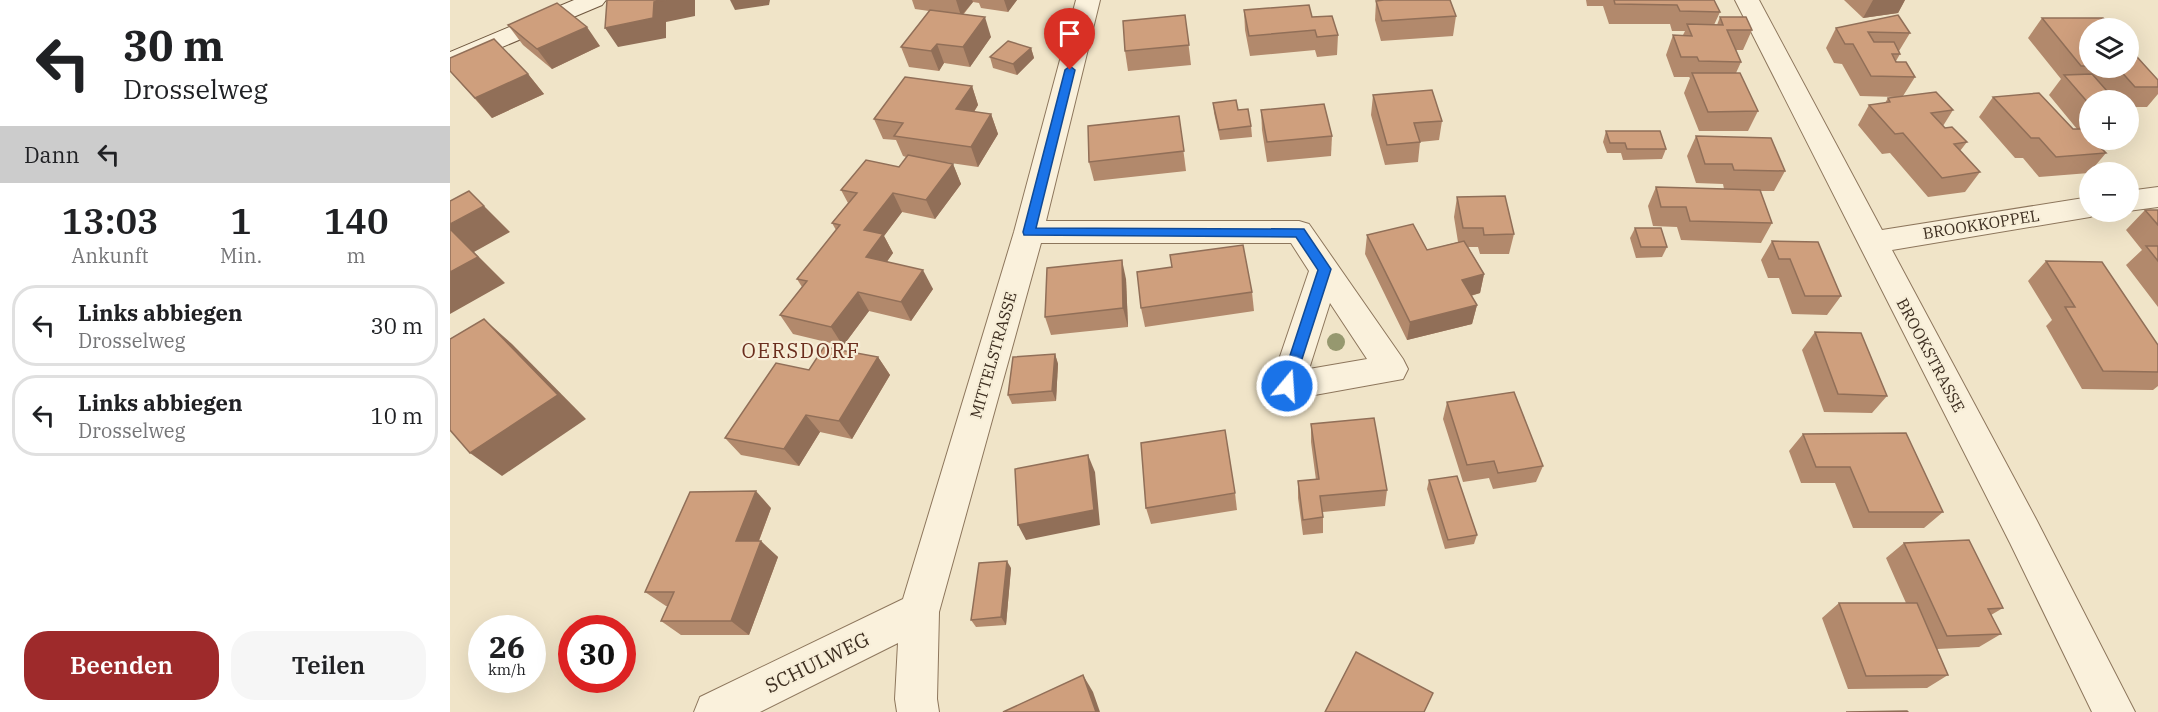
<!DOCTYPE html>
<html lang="de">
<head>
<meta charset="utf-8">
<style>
  body { margin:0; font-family:"IBM Plex Serif",serif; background:#f6f6f6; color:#202124; height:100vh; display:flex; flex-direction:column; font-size:22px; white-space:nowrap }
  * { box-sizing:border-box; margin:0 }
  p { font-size:20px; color:#757577 }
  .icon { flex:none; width:33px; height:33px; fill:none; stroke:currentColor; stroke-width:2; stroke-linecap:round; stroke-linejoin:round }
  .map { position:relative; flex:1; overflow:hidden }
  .details { display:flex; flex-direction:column; background:#fff; width:450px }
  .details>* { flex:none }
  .hud { background:#fff; color:#202124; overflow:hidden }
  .buttons { position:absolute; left:1629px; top:18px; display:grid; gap:12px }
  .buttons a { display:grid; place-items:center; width:60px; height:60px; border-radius:50%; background:#fff; box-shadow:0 6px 24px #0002; font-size:30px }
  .speed { position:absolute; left:18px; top:615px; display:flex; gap:12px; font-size:30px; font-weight:700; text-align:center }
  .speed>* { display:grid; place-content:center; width:78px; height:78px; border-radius:50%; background:#fff; box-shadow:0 6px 24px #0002; line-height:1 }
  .speed small { font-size:15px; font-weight:400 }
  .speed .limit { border:9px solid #d22; background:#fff; color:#111 }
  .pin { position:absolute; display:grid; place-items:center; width:51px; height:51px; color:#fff; margin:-62px -26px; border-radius:50% 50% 50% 0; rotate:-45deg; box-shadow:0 0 6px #0007 }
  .pin .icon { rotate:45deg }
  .me { position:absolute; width:66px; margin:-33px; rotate:18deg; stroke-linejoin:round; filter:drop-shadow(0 0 4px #0008) }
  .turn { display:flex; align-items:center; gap:21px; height:126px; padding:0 24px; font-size:27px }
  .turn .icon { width:78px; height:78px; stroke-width:2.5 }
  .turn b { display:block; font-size:42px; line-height:51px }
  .then { display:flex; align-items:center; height:57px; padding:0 24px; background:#0003; gap:12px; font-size:22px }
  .eta { display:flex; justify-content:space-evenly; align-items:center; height:102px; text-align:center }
  .eta b { font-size:36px; font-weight:600; line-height:42px }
  .primary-button { display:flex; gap:12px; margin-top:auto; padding:12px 24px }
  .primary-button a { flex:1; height:69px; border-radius:24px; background:#9e2a2b; color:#fff; font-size:24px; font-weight:600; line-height:69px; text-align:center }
  .primary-button a+a { background:#f6f6f6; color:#202124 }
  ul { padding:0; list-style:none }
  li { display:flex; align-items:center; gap:18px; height:81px; margin:0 12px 9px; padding:0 12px; border:3px solid #e0e0e0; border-radius:24px }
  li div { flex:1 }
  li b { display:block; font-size:22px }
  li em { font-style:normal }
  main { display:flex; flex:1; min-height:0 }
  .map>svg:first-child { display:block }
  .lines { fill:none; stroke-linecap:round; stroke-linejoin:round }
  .street-casing { stroke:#8d765c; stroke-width:2 }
  .secondary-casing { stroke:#6f573f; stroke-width:2 }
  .street { fill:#faf1dc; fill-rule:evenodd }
  .secondary { fill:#faf1dc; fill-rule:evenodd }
  .tree { fill:#96986f }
  .wall { fill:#b2896c }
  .shaded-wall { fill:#916f58 }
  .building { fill:#cf9f7d; stroke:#916f58; stroke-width:1.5 }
  .route { fill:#1a73e8; stroke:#114b97; stroke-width:1.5 }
  .labels { text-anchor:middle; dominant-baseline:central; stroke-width:4.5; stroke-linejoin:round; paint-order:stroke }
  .street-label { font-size:16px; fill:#3d2e20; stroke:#f7eed8 }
  .quarter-label { font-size:20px; letter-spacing:1.5px; fill:#6b2e1e; stroke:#f7eed8 }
  .near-street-label { font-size:20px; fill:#3d2e20; stroke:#f7eed8 }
</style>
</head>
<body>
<main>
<section class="details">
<div class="hud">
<div class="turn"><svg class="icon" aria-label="left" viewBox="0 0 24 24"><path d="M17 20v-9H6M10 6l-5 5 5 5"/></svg><div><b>30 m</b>Drosselweg</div></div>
<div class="then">Dann<svg class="icon" aria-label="left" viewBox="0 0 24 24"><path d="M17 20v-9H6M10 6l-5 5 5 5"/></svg></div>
</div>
<div class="eta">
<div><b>13:03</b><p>Ankunft</p></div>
<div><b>1</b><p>Min.</p></div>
<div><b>140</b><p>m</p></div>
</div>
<ul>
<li><svg class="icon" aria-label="left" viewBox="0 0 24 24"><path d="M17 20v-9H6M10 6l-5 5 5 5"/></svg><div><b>Links abbiegen</b><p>Drosselweg</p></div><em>30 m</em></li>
<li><svg class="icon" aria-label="left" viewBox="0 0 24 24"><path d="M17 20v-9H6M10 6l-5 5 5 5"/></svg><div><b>Links abbiegen</b><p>Drosselweg</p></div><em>10 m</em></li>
</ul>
<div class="primary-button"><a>Beenden</a><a>Teilen</a></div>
</section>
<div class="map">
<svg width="1708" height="712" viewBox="0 0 1708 712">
  <rect width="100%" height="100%" fill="#f0e4c8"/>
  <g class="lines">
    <!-- street casing -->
    <g class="street-casing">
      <g id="street">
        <path d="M626 0H650L596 221H849L859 224 953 359 958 369 953 379 837 400 825 396 820 386 859 271 841 243H591L489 612 487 699 489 712H447L445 699 448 643 310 712H244L250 697 453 599 564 232ZM880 303 917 359 859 369Z"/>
        <polygon points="1285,0 1309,0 1432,230 1640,197 1640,212 1652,212 1640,217 1442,250 1586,519 1685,712 1642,712 1560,543"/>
        <polygon points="1708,187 1708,207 1678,211 1678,191"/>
      </g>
    </g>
    <!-- secondary casing -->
    <g class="secondary-casing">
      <polygon id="secondary" points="124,0 156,0 152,5 0,69 0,52"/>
    </g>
    <!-- street -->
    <use href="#street" class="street"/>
    <!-- secondary -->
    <use href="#secondary" class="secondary"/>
  </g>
  <!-- trees -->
  <circle class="tree" cx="886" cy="342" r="9"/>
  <!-- wall -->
  <g class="wall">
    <polygon points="462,0 567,0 558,12 531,8 529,3 523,2 513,15 541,37 520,67 494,63 489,71 459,67 451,47 479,11 465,9"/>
    <polygon points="1136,0 1264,0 1270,12 1264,25 1267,25 1270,17 1302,30 1293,50 1286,50 1291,62 1286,73 1308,111 1298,131 1249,131 1234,93 1240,78 1239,77 1224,77 1216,55 1223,35 1233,35 1235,31 1222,31 1220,24 1159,24 1153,6 1137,6"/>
    <polygon points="1394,0 1455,0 1448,13 1413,18"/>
    <polygon points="926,1 1006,16 1003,36 931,41 925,20"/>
    <polygon points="794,10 862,17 888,35 887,55 867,57 865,50 800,56 795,30"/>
    <polygon points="735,15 741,65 678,71 675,51"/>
    <polygon points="1592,18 1640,28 1640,68 1678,68 1708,80 1708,94 1697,107 1678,107 1678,100 1640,100 1640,140 1656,153 1639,173 1589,177 1573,158 1565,158 1529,117 1543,97 1623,129 1627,129 1599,95 1611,79 1578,38"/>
    <polygon points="58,25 150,46 102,69 73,45"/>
    <polygon points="1386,28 1460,33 1449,51 1450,54 1446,61 1465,77 1453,96 1503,110 1493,126 1517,142 1510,151 1530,172 1515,192 1478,197 1440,153 1432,154 1408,125 1419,105 1435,103 1438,98 1446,97 1410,96 1392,64 1384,63 1376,48"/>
    <polygon points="581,48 584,58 567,75 543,68 540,57"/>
    <polygon points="0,71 78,74 94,94 42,118"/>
    <polygon points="522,86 528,105 524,112 541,114 548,134 528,167 487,161 503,164 511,184 485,219 452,212 434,236 443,253 437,261 483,289 461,321 419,311 393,346 343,334 330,315 352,287 347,279 386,230 382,223 398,203 391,190 449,167 456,157 453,156 446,140 433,139 424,119"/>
    <polygon points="923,95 992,121 989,140 970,142 968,162 935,165 921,115"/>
    <polygon points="763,103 788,110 801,126 802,137 770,140 764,113"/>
    <polygon points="811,110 882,136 881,156 817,162 812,130"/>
    <polygon points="729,116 736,171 644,181 639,162"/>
    <polygon points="1156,131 1216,149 1212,159 1173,160 1171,153 1157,153 1153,142"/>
    <polygon points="1246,136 1335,171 1324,191 1310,191 1322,223 1311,243 1231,240 1227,227 1203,226 1198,206 1206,187 1274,189 1273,184 1246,183 1237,156"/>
    <polygon points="1007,197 1064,234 1059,254 1030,254 1028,247 1018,247 1034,274 1030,293 1021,296 1027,305 1022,324 957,340 915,254 917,235 977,250 1008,242 1004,217"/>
    <polygon points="1695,210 1708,210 1708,307 1676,265 1692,250 1676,230"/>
    <polygon points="1185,228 1217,247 1212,257 1186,258 1180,238"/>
    <polygon points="1322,241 1391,296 1377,315 1342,314 1329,278 1318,278 1311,260"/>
    <polygon points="1596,261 1708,345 1708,386 1703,390 1632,389 1596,326 1602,320 1578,281"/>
    <polygon points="676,279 678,327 601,335 595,317"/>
    <polygon points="802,292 804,311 695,327 691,308"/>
    <polygon points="1365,332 1437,396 1422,413 1374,412 1352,350"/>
    <polygon points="605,354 608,364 606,401 562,404 558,395"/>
    <polygon points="428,357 440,375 402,439 370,432 349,466 291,455 275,438 359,370"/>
    <polygon points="997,402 1093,466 1086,482 1043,489 1039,478 1013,482 993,419"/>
    <polygon points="861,424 937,490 935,506 873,512 873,533 853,535 848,498 848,481 866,480 861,442"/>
    <polygon points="1353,434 1493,512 1474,528 1403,528 1385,483 1351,483 1339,451"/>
    <polygon points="979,480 1027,535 1024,544 995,549 977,489"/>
    <polygon points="785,493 787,510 701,524 696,508"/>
    <polygon points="321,508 309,541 328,557 299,635 231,635 211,621 218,606 216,606 195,592"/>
    <polygon points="1454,543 1553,608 1541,615 1551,634 1529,647 1487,649 1498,675 1477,688 1398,689 1372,618 1389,603 1456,603 1436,558"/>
    <polygon points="561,568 556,625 526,627 521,620"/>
  </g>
  <!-- shaded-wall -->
  <g class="shaded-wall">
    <polygon points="216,0 245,0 245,16 216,22 216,38 168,47 155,28 204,2"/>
    <polygon points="280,0 320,0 319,5 285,10"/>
    <polygon points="506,0 522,0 523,2 511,16"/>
    <polygon points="554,0 567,0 558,12"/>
    <polygon points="1423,0 1455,0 1448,13 1413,18"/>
    <polygon points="535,17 541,37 520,67 513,47"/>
    <polygon points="137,27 150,46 102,69 87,49"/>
    <polygon points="487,44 494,63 489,71 481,51"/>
    <polygon points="581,48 584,58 567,75 563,64"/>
    <polygon points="78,74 94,94 42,118 25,98"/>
    <polygon points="522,86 528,105 513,129 506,109"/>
    <polygon points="541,114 548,134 528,167 521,147"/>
    <polygon points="503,164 511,184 485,219 476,200"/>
    <polygon points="443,193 452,212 434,236 443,253 427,276 416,257 414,230"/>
    <polygon points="34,206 60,232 24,252 55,283 0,314 0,224"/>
    <polygon points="672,260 676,279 678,327 673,308"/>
    <polygon points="473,270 483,289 461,321 451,302"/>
    <polygon points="1034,274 1030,293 1008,299 1012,280"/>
    <polygon points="408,292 419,311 393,346 381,327"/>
    <polygon points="1027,305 1022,324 957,340 960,322"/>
    <polygon points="34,319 62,344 136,419 52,476 20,453"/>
    <polygon points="605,354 608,364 606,401 602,391"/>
    <polygon points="428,357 440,375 402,439 389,421"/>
    <polygon points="356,415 370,432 349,466 334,449"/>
    <polygon points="638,455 645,472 650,525 576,540 568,525"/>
    <polygon points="306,491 321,508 303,556 286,541"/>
    <polygon points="311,541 328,557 299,635 281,621"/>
    <polygon points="557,561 561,568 556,625 551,617"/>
    <polygon points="633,675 643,692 650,712 646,712"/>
  </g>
  <!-- building -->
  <g class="building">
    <polygon points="157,0 216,0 204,2 203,18 155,28"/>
    <polygon points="934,0 1000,0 1006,16 932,21 926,1"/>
    <polygon points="1164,0 1264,0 1270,12 1230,11 1227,5 1165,4"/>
    <polygon points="107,3 137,27 87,49 58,25"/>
    <polygon points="859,5 862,17 882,16 888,35 867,37 865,30 799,36 794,10"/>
    <polygon points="480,10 535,17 513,47 487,44 481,51 451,47"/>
    <polygon points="735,15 739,45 675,51 673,21"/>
    <polygon points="1448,15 1460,33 1418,32 1424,42 1444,42 1450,54 1442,54 1446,62 1456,62 1465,77 1421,76 1403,44 1395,44 1386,28"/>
    <polygon points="1270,17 1296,17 1302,30 1277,30 1291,62 1249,61 1247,57 1231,57 1223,35 1242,36 1237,24 1273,25"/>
    <polygon points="1592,18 1653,18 1662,28 1640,28 1640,66 1631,66"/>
    <polygon points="44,39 78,74 25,98 0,71 0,58"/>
    <polygon points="558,41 581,48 563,64 540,57"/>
    <polygon points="1678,47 1708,80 1708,87 1685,87 1668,68 1678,68"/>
    <polygon points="1242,73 1290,73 1308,111 1258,112"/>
    <polygon points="1642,74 1665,100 1640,100 1640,105 1614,75"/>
    <polygon points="455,77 522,86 506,109 541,114 521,147 444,136 453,123 424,119"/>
    <polygon points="982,90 992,121 964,123 970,142 937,145 923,95"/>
    <polygon points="1486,92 1503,110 1481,113 1495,128 1502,127 1517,142 1504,144 1530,172 1492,178 1453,133 1445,134 1419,105 1440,102 1438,98"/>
    <polygon points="1589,93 1623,129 1633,129 1640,135 1640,140 1643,140 1656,153 1606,157 1589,138 1581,138 1543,97"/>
    <polygon points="786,100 788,110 798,109 801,126 769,130 763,103"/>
    <polygon points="874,104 882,136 817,142 811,110"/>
    <polygon points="729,116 734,151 639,162 638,126"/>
    <polygon points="1156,131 1210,131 1216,149 1177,149 1175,143 1160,143"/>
    <polygon points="1246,136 1321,138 1335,171 1284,170 1282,164 1255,164"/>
    <polygon points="458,155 503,164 476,200 443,193 414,230 433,234 416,257 473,270 451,302 408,292 381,327 330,315 357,281 347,279 390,225 382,223 407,193 391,190 416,160 449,167"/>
    <polygon points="1206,187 1310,190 1322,223 1240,221 1236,207 1211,207"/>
    <polygon points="19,191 34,206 0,224 0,201"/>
    <polygon points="1055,196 1064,234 1034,235 1033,228 1013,228 1007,197"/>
    <polygon points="1695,210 1708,210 1708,225"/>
    <polygon points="963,224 977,250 1014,241 1034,274 1012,280 1027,305 960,322 917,235"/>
    <polygon points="1185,228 1211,228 1217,247 1191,247"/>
    <polygon points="0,229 28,257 0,272"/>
    <polygon points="1322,241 1368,242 1391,296 1355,296 1340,259 1329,259"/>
    <polygon points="793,245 802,292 691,308 687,272 722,267 720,255"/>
    <polygon points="1696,246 1708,246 1708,261"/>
    <polygon points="672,260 673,308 595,317 597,268"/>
    <polygon points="1596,261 1652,262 1708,345 1708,372 1653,371 1615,307 1625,307"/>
    <polygon points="34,319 108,395 20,453 0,430 0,339"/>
    <polygon points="1365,332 1411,333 1437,396 1388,394"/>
    <polygon points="374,347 428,357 389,421 356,415 334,449 275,438 326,363 359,370"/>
    <polygon points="605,354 602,391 558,395 563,357"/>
    <polygon points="1064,392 1093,466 1048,473 1044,461 1017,465 997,402"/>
    <polygon points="924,418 937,490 870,496 873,517 853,520 848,481 869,479 861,424"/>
    <polygon points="775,430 785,493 696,508 691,443"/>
    <polygon points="1456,433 1493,512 1419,512 1400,467 1366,467 1353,434"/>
    <polygon points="638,455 644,510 568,525 565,469"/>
    <polygon points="1007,476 1027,535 998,540 979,480"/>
    <polygon points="306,491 286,541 311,541 281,621 211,621 224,592 195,592 240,492"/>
    <polygon points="1519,540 1553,608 1538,609 1551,634 1497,636 1454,543"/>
    <polygon points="557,561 551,617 521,620 529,563"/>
    <polygon points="1389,603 1467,603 1498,675 1416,676"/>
    <polygon points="906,652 983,693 974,712 875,712"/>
    <polygon points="633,675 646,712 553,712"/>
    <polygon points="1457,711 1458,712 1396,712"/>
  </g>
  <!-- route -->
  <polygon class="route" points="620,66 625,70 586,228 854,229 881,269 842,390 832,390 830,386 868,270 846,237 574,235 573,232 615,70"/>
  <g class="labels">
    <!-- street labels -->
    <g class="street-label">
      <text transform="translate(1531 224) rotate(-9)">BROOKKOPPEL</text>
      <text transform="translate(543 355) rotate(-74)">MITTELSTRASSE</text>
      <text transform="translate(1481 355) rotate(62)">BROOKSTRASSE</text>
    </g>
    <!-- quarter labels -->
    <g class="quarter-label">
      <text x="351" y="350">OERSDORF</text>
    </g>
    <!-- near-street labels -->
    <g class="near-street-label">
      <text transform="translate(367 662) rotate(-26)">SCHULWEG</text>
    </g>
  </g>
</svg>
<div class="buttons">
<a><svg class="icon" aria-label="layers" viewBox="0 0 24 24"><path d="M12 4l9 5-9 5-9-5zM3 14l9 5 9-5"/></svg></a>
<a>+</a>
<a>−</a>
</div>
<div class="speed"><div>26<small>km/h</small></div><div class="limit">30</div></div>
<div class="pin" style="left:620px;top:70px;background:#d93025"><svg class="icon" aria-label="arrive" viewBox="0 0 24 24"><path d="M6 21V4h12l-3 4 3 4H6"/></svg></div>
<svg class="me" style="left:837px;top:386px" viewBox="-20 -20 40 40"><circle r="17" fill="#1a73e8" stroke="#fff" stroke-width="3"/><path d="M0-11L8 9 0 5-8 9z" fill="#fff"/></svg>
</div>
</main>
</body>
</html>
